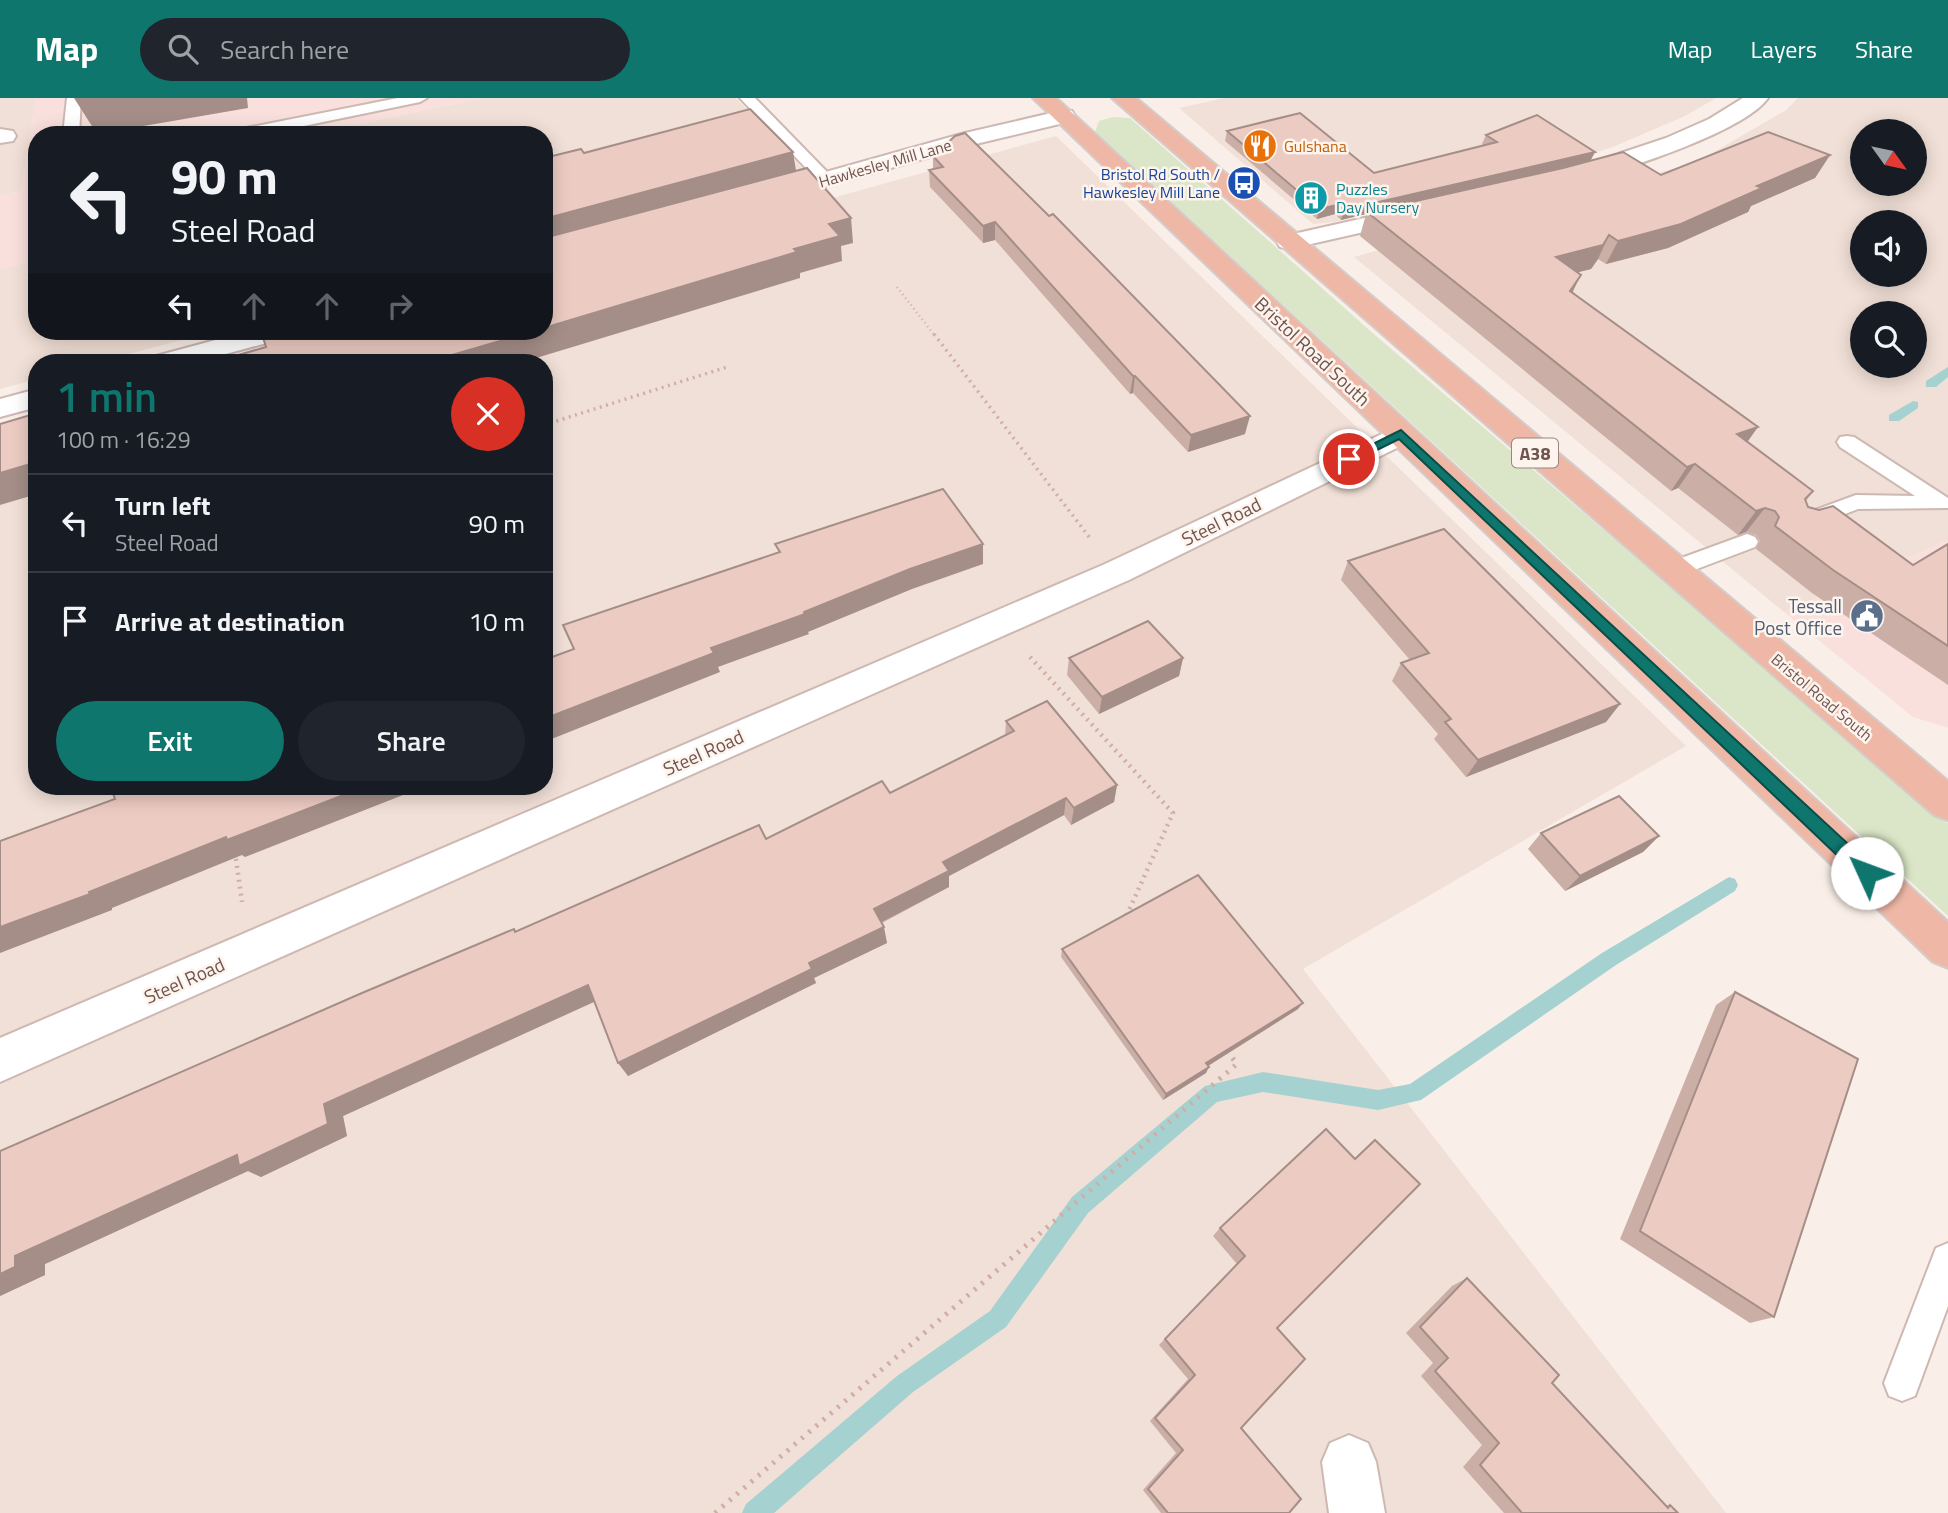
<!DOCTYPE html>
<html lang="en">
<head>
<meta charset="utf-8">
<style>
  body { margin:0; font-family:"Titillium Web",sans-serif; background:#20242c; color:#f1f3f6; height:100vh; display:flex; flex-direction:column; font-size:26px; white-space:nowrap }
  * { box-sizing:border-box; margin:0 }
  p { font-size:23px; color:#9ea1a6 }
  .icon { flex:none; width:38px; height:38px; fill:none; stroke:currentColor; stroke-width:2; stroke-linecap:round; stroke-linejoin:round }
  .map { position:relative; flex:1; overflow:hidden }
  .drawer { position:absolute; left:28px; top:256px; width:525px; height:441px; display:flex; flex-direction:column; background:#171b24; border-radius:28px; box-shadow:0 4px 18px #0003 }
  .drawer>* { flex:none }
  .hud { position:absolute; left:28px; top:28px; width:525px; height:214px; border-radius:28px; box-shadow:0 4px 18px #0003; background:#171b24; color:#f1f3f6; overflow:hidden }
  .needle { width:46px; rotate:123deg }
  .tools { position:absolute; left:1850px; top:21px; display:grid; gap:14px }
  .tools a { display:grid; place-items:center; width:77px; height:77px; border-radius:50%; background:#171b24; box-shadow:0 4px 18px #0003; font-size:35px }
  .pin { position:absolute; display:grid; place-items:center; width:60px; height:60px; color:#fff; margin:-30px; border:4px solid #fff; border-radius:50%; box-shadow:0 2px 7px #0007 }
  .me { position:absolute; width:77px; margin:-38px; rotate:313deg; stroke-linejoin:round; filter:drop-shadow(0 0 5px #0008) }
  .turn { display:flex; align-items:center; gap:24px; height:147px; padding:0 28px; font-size:32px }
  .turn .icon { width:91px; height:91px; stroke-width:2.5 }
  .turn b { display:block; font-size:49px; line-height:60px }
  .lanes { display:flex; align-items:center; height:66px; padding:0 28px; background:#0003; justify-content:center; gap:35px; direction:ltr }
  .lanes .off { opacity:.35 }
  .round { display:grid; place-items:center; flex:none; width:74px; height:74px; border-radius:37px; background:#20242c }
  .overview { display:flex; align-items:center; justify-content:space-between; height:119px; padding:0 28px }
  h1 { font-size:42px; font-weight:600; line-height:52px; color:#0f766e }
  .primary-button { display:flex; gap:14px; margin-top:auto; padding:14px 28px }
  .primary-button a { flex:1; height:80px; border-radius:42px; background:#0f766e; color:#fff; font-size:28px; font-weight:600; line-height:80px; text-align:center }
  .primary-button a+a { background:#20242c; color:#f1f3f6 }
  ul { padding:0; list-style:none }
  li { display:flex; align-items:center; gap:21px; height:98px; padding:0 28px; border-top:2px solid #363941 }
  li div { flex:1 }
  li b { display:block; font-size:26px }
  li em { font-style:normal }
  header { display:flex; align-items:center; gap:42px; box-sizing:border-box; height:98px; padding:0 35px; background:#0f766e; color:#fff }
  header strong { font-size:33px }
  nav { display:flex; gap:38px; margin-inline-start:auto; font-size:24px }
  .search { width:490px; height:63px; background:#20242c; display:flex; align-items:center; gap:18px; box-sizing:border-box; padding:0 24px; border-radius:38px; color:#9ea1a6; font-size:26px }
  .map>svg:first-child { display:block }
  .residential { fill:#f1e0d7; fill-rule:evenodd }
  .commercial { fill:#f9e0dd }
  .green { fill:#dae6c7 }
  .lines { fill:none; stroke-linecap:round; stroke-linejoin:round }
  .stream { fill:#a5d2d0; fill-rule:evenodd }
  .service-casing { stroke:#cdb8b2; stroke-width:4 }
  .minor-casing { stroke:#cdb8b2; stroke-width:4 }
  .trunk-casing { stroke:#d4ccca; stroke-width:4 }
  .path-far3 { stroke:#d1aea5; stroke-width:2.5; stroke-dasharray:1 3.5; stroke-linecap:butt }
  .path-far2 { stroke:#d1aea5; stroke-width:3.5; stroke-dasharray:2 4.5; stroke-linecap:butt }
  .path-far1 { stroke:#d1aea5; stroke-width:4.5; stroke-dasharray:2 5; stroke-linecap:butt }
  .path { stroke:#d1aea5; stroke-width:5; stroke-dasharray:2.5 7; stroke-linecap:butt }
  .service { fill:#fff; fill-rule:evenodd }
  .minor { fill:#fff; fill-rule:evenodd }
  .trunk { fill:#efb8a6; fill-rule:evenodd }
  .wall { fill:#cbafa7 }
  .shaded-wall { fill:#a58e88 }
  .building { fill:#eccbc2; stroke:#a58e88; stroke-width:2 }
  .route { fill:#0f766e; stroke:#0a4d48; stroke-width:2 }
  .labels { text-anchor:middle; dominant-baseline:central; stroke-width:5; stroke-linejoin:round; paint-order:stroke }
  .far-food-label { font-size:16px; fill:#c56008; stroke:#fdf4ee; text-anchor:start }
  .far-street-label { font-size:16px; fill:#71544f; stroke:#fdf4ee }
  .far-transit-label { font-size:16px; fill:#164399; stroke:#fdf4ee; text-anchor:end }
  .far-culture-label { font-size:16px; fill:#0d838f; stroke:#fdf4ee; text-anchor:start }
  .shield { fill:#fdf4ee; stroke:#9b847f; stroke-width:2 }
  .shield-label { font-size:18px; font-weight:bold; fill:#71544f }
  .street-label { font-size:19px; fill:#71544f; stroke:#fdf4ee }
  .service-label { font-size:19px; fill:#4e5e75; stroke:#fdf4ee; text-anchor:end }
</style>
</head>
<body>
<header>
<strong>Map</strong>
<div class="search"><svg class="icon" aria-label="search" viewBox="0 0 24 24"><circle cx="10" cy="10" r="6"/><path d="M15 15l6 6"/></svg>Search here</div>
<nav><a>Map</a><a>Layers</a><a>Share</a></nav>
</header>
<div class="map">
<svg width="1948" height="1415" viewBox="0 0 1948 1415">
  <rect width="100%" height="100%" fill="#faefe8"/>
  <!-- residential -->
  <g class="residential">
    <polygon points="0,0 36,0 21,93 0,98"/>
    <polygon points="482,0 736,0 804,72 544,143 544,37 339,37 337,30"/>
    <polygon points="1224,0 1716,0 1685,18 1613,49 1533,73 1334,124 1313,126 1179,10"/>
    <path d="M1798 0H1948V442L1784 514 1354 159 1697 64 1786 12ZM1862 33H1914V86H1862ZM1862 124H1914V177H1862ZM1862 215H1914V268H1862Z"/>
    <polygon points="1056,38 1686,648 1303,871 1726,1415 0,1415 0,332 37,321 37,688 544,688 544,264 242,264 544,233 544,180"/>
    <polygon points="37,162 37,233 215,233 99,264 37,264 37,281 0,291 0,171"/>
  </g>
  <!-- commercial -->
  <g class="commercial">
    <polygon points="36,0 482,0 337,30 339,37 37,37 37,162 0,171 0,98 21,93"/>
    <polygon points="1947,442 1948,442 1948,630 1913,619 1784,514"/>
  </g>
  <!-- green -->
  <polygon class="green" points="1113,19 1130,20 1376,238 1948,725 1948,818 1095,34 1099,23"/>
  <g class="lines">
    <!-- stream -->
    <g class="stream">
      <polygon points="1948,269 1948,279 1936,289 1926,289 1926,283"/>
      <polygon points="1913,303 1918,304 1918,310 1899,323 1889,323 1889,317"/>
      <polygon points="1729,779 1735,781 1738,787 1735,793 1616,867 1421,1002 1378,1012 1263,994 1217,1004 1088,1115 1006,1229 913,1294 774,1415 742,1415 746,1406 897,1278 990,1213 1072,1099 1205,988 1263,974 1378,992 1410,986 1602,855"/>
    </g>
    <!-- service casing -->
    <g class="service-casing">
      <g id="service">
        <polygon points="67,0 81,0 79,37 63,37"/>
        <polygon points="398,0 427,0 420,4 260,37 229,37 236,32"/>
        <polygon points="740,0 755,0 831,78 833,81 831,84 819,84"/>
        <polygon points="1847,338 1854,339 1948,400 1948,410 1858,411 1812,429 1804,431 1796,429 1793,424 1796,419 1856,397 1915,398 1840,349 1837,344 1840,339"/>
        <polygon points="1747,436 1755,439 1758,444 1755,449 1673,480 1665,478 1662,472 1665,466"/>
        <polygon points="1948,1145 1948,1208 1915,1298 1902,1303 1889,1298 1884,1285 1936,1150"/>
      </g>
    </g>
    <!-- minor casing -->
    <g class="minor-casing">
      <g id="minor">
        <path d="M1743 0H1768C1745 33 1625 72 1584 82L1576 80 1572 75 1576 70 1666 40 1709 21Z"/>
        <polygon points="1064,12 1072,13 1075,18 1072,23 980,45 769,104 761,102 757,97 761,92 965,35"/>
        <polygon points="0,31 13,33 16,38 13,43 0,45"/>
        <polygon points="1413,109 1421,111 1425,116 1421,121 1289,151 1280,149 1277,144 1280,139"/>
        <polygon points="249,233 292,233 289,239 196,264 152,264 156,258"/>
        <polygon points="37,291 37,309 0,319 0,301"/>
        <polygon points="1401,327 1411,329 1416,336 1411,343 1129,482 0,984 0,940 1105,466"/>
        <polygon points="1349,1337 1368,1345 1376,1364 1385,1415 1329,1415 1322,1364 1330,1345"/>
      </g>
    </g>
    <!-- trunk casing -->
    <g class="trunk-casing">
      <g id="trunk">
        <polygon points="1033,0 1056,0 1948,824 1948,870 1933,864"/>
        <polygon points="1112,0 1136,0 1948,683 1948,722 1934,717"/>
      </g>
    </g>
    <!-- path-far3 -->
    <polyline class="path-far3" points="897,189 935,238"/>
    <!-- path-far2 -->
    <g class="path-far2">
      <polyline points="934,236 1090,440"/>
      <polyline points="544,327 727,269"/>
    </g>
    <!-- path-far1 -->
    <g class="path-far1">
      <polyline points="1030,559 1173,715 1125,821 1206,926"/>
      <polyline points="235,754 242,804"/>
    </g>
    <!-- path -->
    <polyline class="path" points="715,1415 1237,966 1204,924"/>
    <!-- service -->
    <use href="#service" class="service"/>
    <!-- minor -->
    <use href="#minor" class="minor"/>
    <!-- trunk -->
    <use href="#trunk" class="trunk"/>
  </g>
  <!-- wall -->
  <g class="wall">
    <polygon points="1227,33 1374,75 1484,48 1482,46 1486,37 1595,54 1591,62 1661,77 1830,57 1815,80 1751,108 1748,114 1668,150 1606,166 1598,161 1591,171 1577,174 1573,194 1747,344 1813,393 1806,403 1808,409 1913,467 1948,446 1948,587 1812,495 1756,451 1760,443 1756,437 1746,434 1738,437 1678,390 1671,393 1360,138 1366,116 1341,122 1335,116 1317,121 1225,43"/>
    <polygon points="933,58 1245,336 1188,354 1133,295 1130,296 995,142 983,145 930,89 929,72 933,71"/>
    <polygon points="1348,463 1620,606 1606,624 1466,679 1434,641 1438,636 1392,583 1401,565 1410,562 1341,482"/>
    <polygon points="1069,560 1183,560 1179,578 1099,616 1067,577"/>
    <polygon points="1006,623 1117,687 1114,704 1071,727 1064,717 949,778 949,789 882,825 887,845 814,880 816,885 628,978 594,904 343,1018 347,1038 261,1079 248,1073 45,1166 45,1177 0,1198 0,1053 514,831 516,833 890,695 1005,638"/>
    <polygon points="1541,735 1659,738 1643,754 1565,793 1528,751"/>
    <polygon points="1062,851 1298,911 1208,968 1206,975 1163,1002 1061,859"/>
    <polygon points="1735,894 1774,1219 1750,1225 1620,1141 1716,907"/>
    <polygon points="1326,1031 1277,1230 1241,1330 1289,1415 1161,1415 1143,1392 1176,1355 1150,1323 1188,1281 1159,1247 1237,1166 1213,1138 1220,1130"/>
    <polygon points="1467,1180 1552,1285 1666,1407 1670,1407 1678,1415 1504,1415 1463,1369 1482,1347 1421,1278 1433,1265 1406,1235 1452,1188"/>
  </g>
  <!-- shaded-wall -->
  <g class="shaded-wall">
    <polygon points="74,0 247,0 248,10 97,36"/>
    <polygon points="793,54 797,79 544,148 544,121"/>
    <polygon points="1595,54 1590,63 1368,115 1367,114 1366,116 1341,122 1344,112"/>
    <polygon points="1830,57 1815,80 1751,108 1748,114 1668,150 1606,166 1618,143 1757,88"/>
    <polygon points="1337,107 1335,116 1317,121 1319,111"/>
    <polygon points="851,120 853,145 841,148 842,163 800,175 800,180 523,264 428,264 534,233 544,233 544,230 794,151 829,126"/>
    <polygon points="995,124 995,142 983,145 983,128"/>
    <polygon points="1609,137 1598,161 1591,171 1545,183 1556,159"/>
    <polygon points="1581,177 1569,201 1570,193"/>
    <polygon points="1133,278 1135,278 1133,295 1130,296"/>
    <polygon points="1250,318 1245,336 1188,354 1191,337"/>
    <polygon points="1758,329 1741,353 1737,336"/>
    <polygon points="37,364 37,396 0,407 0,375"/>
    <polygon points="1695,366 1678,390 1671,393 1687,369"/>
    <polygon points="1765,410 1746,434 1738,437 1756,413"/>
    <polygon points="983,446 983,466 912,491 808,534 809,536 718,569 720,574 544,644 544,621 711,550 804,514 910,471"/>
    <polygon points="1183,560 1179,578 1099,616 1102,599"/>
    <polygon points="1620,606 1606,624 1466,679 1478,662"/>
    <polygon points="1117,687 1114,704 1071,727 1074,710"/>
    <polygon points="367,688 426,688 245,759 242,757 112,810 112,812 0,855 0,829 226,739"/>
    <polygon points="1066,700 1064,717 949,778 949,789 876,827 874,811 943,764"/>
    <polygon points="1659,738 1643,754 1565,793 1580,778"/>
    <polygon points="884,829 887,845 814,880 816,885 628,978 618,965 809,865"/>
    <polygon points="588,887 598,902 343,1018 347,1038 261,1079 248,1073 45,1166 45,1177 0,1198 0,1176 15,1158 324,1006"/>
    <polygon points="1303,905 1298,911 1203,971 1206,965"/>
    <polygon points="1209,969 1206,975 1163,1002 1166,996"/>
  </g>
  <!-- building -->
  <g class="building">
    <polygon points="750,11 793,54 544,121 544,60 581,51 584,55"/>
    <polygon points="1300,15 1374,75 1497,44 1486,37 1537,17 1595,54 1344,112 1337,107 1319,111 1227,33"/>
    <polygon points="1768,34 1830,57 1757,88 1762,90 1681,126 1618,143 1609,137 1603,147 1556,159 1581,177 1570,193 1758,329 1737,336 1813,393 1805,401 1808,409 1819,412 1833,408 1913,467 1948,446 1948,548 1833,472 1775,428 1779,419 1775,413 1765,410 1756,413 1695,366 1687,369 1367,114 1563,70 1623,54 1661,77"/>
    <polygon points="965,35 1049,118 1053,116 1250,318 1191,337 1135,278 1133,278 995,124 983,128 929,72 943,69 933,58 955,38"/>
    <polygon points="807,70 851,120 829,126 840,138 794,151 797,154 544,230 544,140"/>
    <polygon points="261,233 534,233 428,264 214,264 266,249"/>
    <polygon points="37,315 37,364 0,375 0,326"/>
    <polygon points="943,391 983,446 910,471 804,514 805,516 711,550 714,555 544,621 544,562 574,551 563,527 780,454 775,446"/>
    <polygon points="1444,431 1620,606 1478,662 1445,624 1451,621 1401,565 1429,555 1348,463"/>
    <polygon points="1148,523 1183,560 1102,599 1069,560"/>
    <polygon points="1047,603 1117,687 1074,710 1066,700 943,764 949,773 874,811 884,829 809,865 812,871 618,965 588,887 324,1006 328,1026 239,1068 237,1057 15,1158 15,1169 0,1176 0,1053 362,895 514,831 515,834 759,727 766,741 882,683 890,695 1014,633 1006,623"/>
    <polygon points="133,688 367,688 227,742 226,739 89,794 90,796 0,829 0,743 115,701 113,695"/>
    <polygon points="1619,698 1659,738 1580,778 1541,735"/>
    <polygon points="1198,777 1303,905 1206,965 1209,969 1166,996 1062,851"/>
    <polygon points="1735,894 1858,961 1774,1219 1640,1133"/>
    <polygon points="1326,1031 1355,1061 1375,1042 1420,1086 1277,1230 1305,1261 1241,1330 1301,1401 1289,1415 1168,1415 1148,1391 1183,1352 1155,1320 1195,1277 1165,1241 1245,1158 1220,1130"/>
    <polygon points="1467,1180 1559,1277 1552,1285 1668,1410 1670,1407 1678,1415 1522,1415 1480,1367 1499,1345 1435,1273 1448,1260 1420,1229"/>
  </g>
  <!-- route -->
  <polygon class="route" points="1401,332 1873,769 1875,775 1873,780 1867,782 1861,780 1399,341 1353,364 1345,364 1343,361"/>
  <!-- icons -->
  <defs>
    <g id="restaurant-disc" transform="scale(1.75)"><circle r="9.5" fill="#e8710a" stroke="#fdf4ee"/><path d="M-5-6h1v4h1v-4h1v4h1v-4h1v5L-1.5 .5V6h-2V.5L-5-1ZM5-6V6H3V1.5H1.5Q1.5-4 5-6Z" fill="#fff"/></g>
    <g id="bus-disc" transform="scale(1.75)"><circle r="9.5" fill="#1a4fb4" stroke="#fdf4ee"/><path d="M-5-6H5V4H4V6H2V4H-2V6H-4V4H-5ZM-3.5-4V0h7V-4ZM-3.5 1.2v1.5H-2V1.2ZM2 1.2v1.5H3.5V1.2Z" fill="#fff"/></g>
    <g id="building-disc" transform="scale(1.75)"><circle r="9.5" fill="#0f9aa8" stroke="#fdf4ee"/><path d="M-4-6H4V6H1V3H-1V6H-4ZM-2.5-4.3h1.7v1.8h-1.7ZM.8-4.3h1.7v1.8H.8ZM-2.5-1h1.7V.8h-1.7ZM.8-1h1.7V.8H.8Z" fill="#fff"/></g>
    <g id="civic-disc" transform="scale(1.75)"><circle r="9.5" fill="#5c6f8a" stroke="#fdf4ee"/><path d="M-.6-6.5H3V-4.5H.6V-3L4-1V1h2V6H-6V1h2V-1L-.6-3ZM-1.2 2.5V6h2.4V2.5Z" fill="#fff"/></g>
  </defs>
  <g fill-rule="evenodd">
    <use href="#restaurant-disc" x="1260" y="48"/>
    <use href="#bus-disc" x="1244" y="85"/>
    <use href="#building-disc" x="1311" y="100"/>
    <use href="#civic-disc" x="1867" y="518"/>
  </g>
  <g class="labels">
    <!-- far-food labels -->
    <g class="far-food-label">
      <text x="1284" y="48">Gulshana</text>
    </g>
    <!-- far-street labels -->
    <g class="far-street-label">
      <text transform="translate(885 65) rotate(-16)">Hawkesley Mill Lane</text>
      <text transform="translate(1822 599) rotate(40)">Bristol Road South</text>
    </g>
    <!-- far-transit labels -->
    <g class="far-transit-label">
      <text x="1220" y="76">Bristol Rd South /<tspan x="1220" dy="18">Hawkesley Mill Lane</tspan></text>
    </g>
    <!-- far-culture labels -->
    <g class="far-culture-label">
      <text x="1336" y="91">Puzzles<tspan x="1336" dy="18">Day Nursery</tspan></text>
    </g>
    <!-- shield labels -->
    <rect class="shield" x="1512" y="340.5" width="46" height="29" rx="5"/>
    <g class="shield-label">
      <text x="1535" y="355">A38</text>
    </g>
    <!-- street labels -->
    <g class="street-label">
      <text transform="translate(1313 253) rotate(43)">Bristol Road South</text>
      <text transform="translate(1221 423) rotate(-26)">Steel Road</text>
      <text transform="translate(703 654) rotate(-24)">Steel Road</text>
      <text transform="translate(184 882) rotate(-24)">Steel Road</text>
    </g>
    <!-- service labels -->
    <g class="service-label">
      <text x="1842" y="507">Tessall<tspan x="1842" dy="22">Post Office</tspan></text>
    </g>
  </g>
</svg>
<div class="tools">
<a><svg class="needle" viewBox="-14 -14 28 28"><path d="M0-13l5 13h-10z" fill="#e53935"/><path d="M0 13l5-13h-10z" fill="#9ea1a6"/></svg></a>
<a><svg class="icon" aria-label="sound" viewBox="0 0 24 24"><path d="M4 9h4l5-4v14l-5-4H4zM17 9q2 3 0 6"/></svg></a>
<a><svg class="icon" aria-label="search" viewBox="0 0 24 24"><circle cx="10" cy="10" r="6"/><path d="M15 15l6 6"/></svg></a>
</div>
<div class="pin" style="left:1349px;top:361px;background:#d93025"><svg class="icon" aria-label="arrive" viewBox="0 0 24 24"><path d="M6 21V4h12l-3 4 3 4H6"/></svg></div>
<svg class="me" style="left:1867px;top:775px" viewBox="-20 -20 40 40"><circle r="19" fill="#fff"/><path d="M0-13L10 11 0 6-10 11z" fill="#0f766e"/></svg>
<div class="hud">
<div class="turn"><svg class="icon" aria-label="left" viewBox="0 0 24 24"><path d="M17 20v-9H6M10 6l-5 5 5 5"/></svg><div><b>90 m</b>Steel Road</div></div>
<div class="lanes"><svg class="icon" aria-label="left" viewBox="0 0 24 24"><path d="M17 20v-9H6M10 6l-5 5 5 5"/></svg><svg class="icon off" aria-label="ahead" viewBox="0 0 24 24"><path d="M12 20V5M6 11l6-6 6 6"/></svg><svg class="icon off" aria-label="ahead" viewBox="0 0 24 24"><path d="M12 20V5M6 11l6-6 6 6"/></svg><svg class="icon off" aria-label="right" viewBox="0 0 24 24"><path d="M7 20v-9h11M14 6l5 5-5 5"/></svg></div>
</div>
<section class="drawer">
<div class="overview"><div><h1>1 min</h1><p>100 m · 16:29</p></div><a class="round" style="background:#d93025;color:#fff"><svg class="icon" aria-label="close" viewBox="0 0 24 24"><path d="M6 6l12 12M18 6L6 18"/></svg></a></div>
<ul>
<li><svg class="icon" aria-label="left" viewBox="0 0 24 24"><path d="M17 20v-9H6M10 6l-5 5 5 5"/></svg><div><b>Turn left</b><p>Steel Road</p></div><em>90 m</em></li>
<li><svg class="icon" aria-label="arrive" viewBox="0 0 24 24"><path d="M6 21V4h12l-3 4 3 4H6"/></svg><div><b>Arrive at destination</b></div><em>10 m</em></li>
</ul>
<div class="primary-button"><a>Exit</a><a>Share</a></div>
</section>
</div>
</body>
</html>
